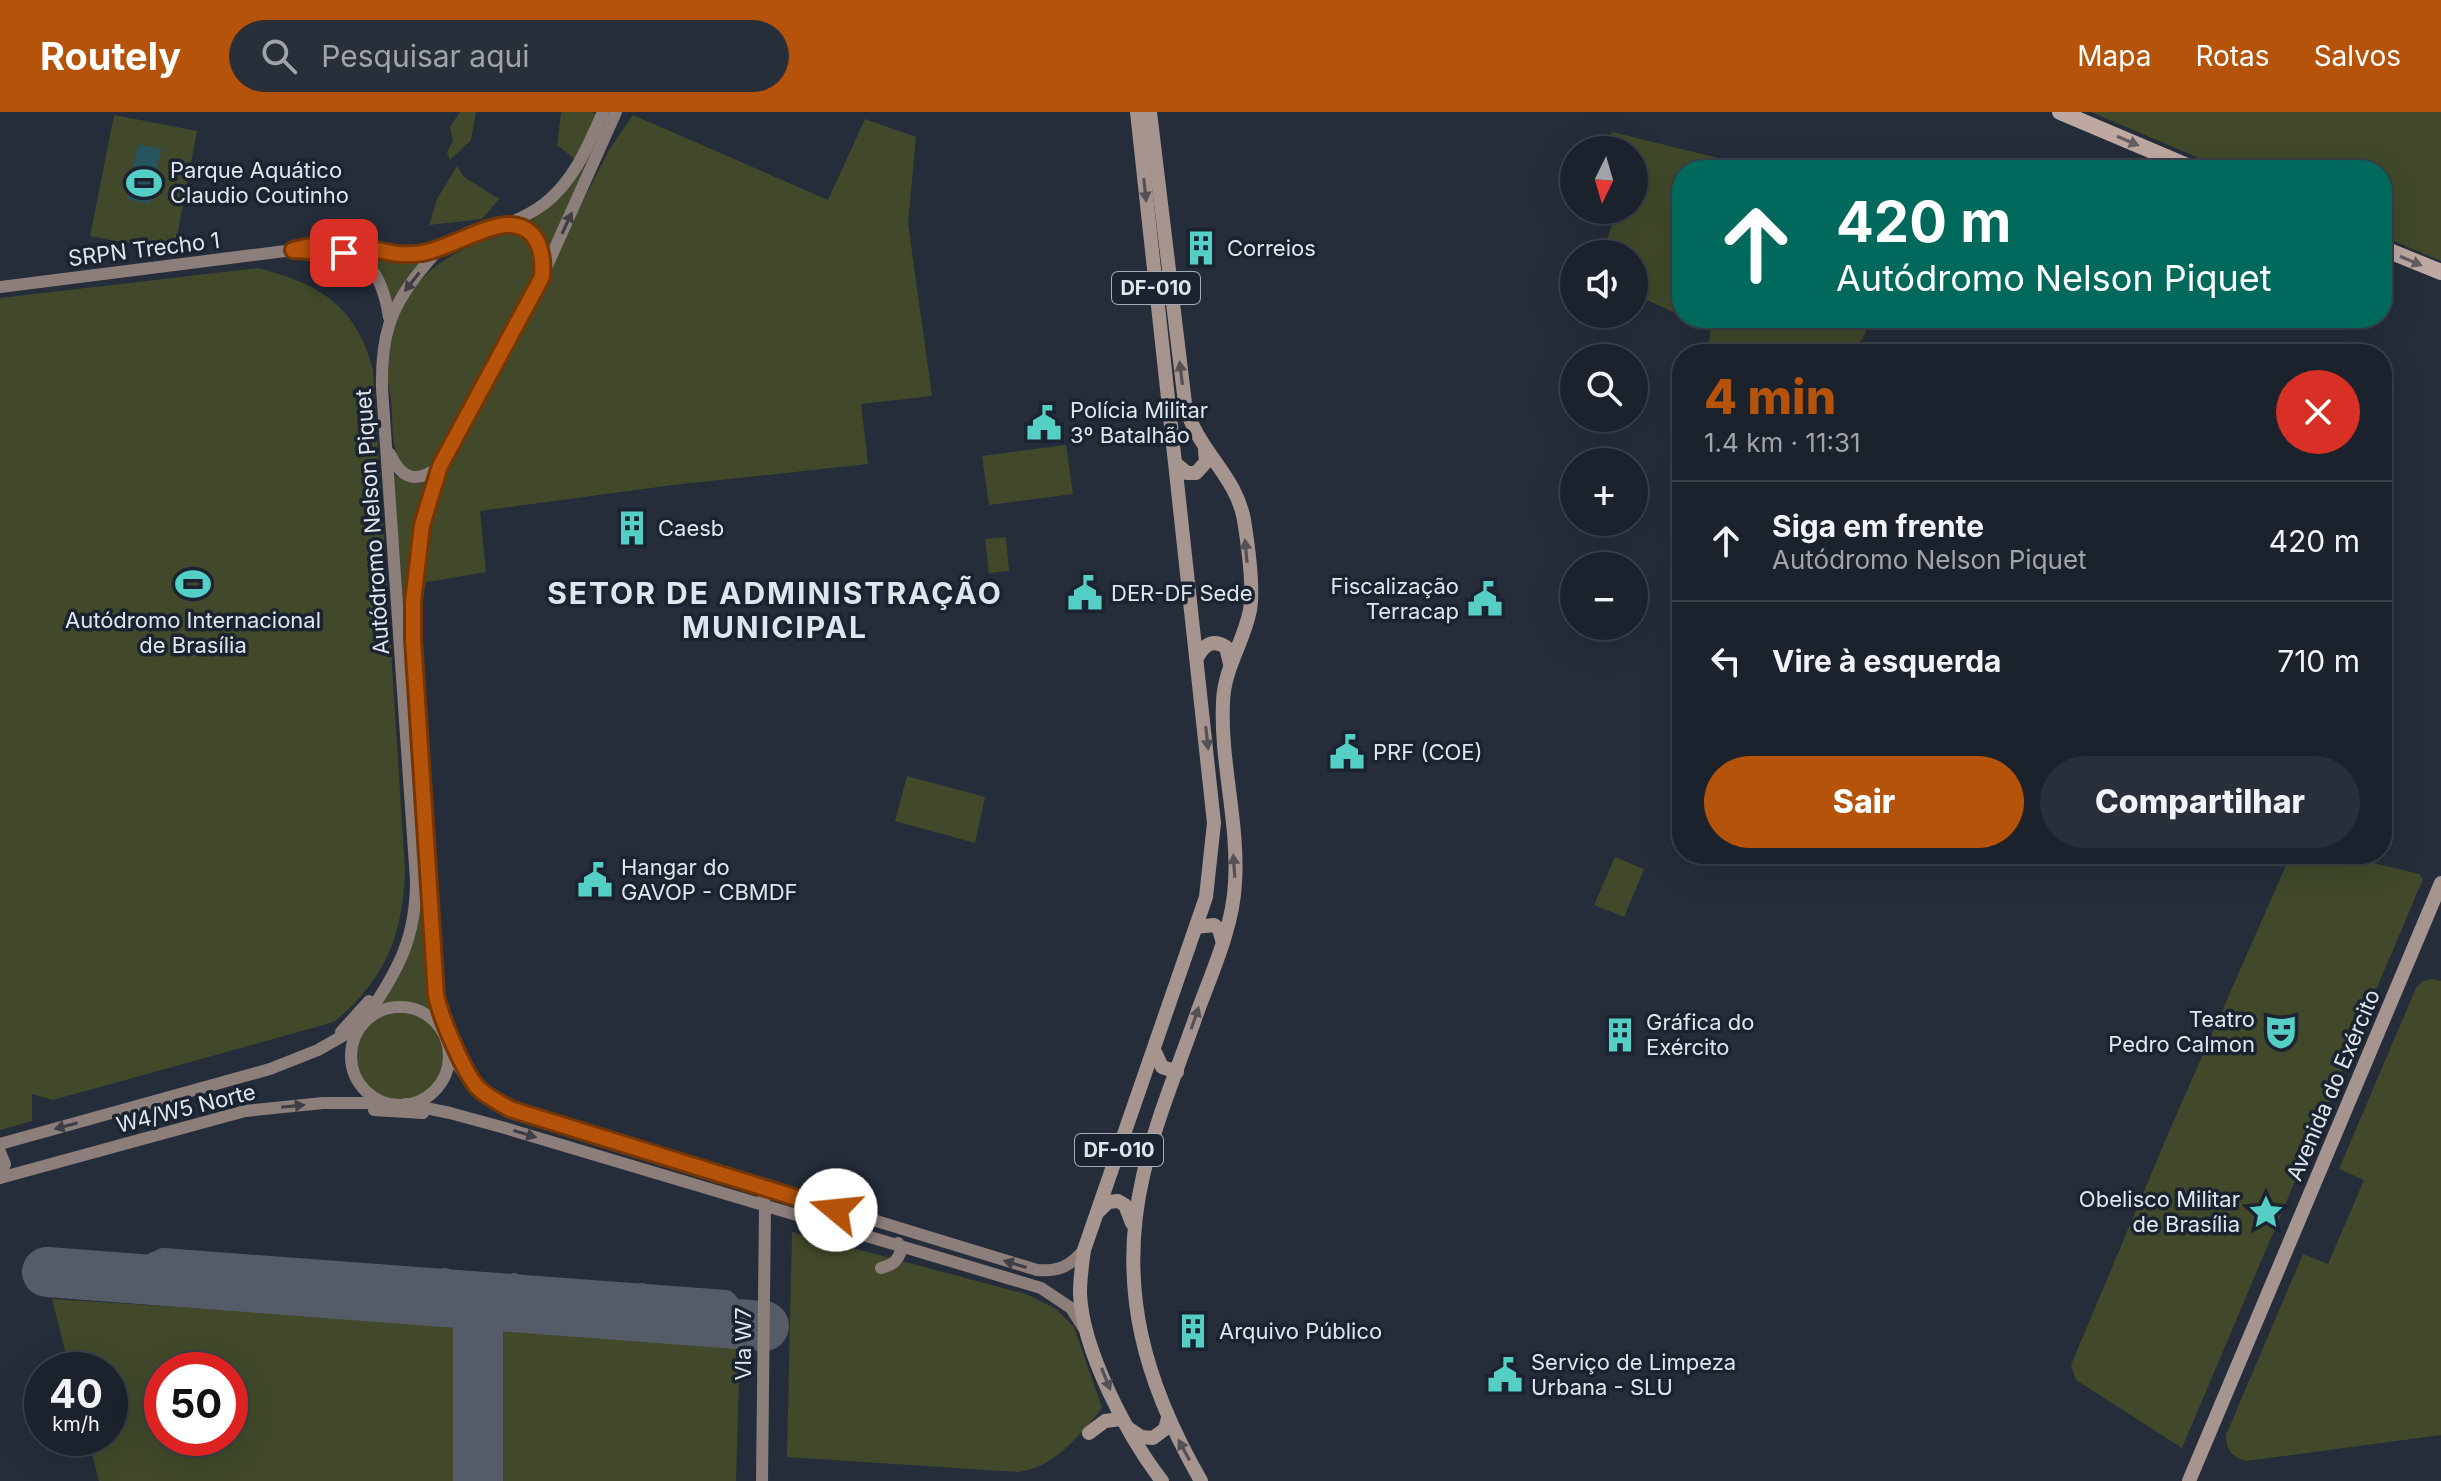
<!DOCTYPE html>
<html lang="pt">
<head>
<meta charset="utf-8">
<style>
  body { margin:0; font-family:Inter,sans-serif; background:#292f38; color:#f1f3f6; height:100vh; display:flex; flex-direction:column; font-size:30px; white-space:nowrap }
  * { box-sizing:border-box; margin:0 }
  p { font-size:26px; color:#a0a4a9 }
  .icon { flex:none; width:44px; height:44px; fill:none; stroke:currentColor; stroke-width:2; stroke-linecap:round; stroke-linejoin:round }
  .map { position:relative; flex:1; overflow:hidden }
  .sheet { position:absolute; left:1672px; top:232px; width:720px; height:520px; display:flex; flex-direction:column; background:#1c222c; border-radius:32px; box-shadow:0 8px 32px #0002,0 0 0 2px #3a3f48 }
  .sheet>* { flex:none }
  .banner { position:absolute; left:1672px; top:48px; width:720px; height:168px; border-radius:32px; box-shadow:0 8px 32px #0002,0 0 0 2px #3a3f48; background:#00695c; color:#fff; overflow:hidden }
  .needle { width:52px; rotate:185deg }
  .buttons { position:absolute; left:1560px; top:24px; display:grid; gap:16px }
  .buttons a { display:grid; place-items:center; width:88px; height:88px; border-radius:50%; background:#1c222c; box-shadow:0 8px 32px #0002,0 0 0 2px #3a3f48; font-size:40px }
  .speed { position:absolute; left:24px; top:1240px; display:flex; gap:16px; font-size:40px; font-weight:700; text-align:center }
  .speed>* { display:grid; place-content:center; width:104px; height:104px; border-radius:50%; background:#1c222c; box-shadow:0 8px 32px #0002,0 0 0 2px #3a3f48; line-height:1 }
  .speed small { font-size:20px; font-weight:400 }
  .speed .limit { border:12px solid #d22; background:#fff; color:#111 }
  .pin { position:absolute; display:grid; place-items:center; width:68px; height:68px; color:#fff; margin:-34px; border-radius:16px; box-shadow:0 4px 12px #0006 }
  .me { position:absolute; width:88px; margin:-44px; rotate:287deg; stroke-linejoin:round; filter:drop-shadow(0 0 6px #0008) }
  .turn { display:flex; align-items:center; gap:28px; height:168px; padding:0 32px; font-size:36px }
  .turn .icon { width:104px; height:104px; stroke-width:2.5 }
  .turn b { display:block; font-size:56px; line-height:68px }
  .round { display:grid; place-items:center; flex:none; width:84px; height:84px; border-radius:42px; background:#292f38 }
  .head { display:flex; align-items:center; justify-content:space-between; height:136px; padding:0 32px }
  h1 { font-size:48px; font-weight:800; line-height:60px; color:#b45309 }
  .action { display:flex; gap:16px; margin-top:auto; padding:16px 32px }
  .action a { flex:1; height:92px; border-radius:48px; background:#b45309; color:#fff; font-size:32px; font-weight:800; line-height:92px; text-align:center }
  .action a+a { background:#292f38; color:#f1f3f6 }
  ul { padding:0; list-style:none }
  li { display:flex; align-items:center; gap:24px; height:120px; padding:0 32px; border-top:2px solid #3a3f48 }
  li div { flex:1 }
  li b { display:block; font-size:30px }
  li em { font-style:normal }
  header { display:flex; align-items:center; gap:48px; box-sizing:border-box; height:112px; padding:0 40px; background:#b45309; color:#fff }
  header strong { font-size:38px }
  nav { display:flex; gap:44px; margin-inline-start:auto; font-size:28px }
  .search { width:560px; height:72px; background:#292f38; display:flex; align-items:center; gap:20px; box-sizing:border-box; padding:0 28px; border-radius:44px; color:#a0a4a9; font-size:30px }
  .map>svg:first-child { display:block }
  .green { fill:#41492a; fill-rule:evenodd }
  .water { fill:#28545e }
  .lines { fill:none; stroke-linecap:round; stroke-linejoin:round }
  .taxiway { stroke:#555c68; stroke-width:20 }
  .runway { stroke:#555c68; stroke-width:50 }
  .secondary { stroke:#8c7e7a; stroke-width:12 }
  .primary { stroke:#a6948f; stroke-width:14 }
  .highway { stroke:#bda8a2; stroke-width:16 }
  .oneway { fill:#645f63 }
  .oneway2 { fill:#535056 }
  .oneway3 { fill:#3d3e46 }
  .route-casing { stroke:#753606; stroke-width:20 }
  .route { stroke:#b45309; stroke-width:14 }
  .labels { text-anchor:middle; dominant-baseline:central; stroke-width:7; stroke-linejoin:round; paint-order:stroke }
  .shield { fill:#1b2330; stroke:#a4abb4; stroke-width:2 }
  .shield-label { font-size:20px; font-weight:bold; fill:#dfe5ed }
  .poi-label { font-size:22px; fill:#dfe5ed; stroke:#1b2330; text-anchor:start }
  .street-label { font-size:22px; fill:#dfe5ed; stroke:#1b2330 }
  .district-label { font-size:30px; font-weight:bold; letter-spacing:2px; fill:#dfe5ed; stroke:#1b2330 }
</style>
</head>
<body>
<header>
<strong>Routely</strong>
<div class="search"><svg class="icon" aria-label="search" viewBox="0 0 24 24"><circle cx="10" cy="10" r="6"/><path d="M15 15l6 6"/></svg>Pesquisar aqui</div>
<nav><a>Mapa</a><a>Rotas</a><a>Salvos</a></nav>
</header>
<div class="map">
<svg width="2441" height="1369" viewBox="0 0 2441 1369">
  <rect width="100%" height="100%" fill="#252d3a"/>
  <!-- green -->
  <g class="green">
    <polygon points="460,0 476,0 471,28 450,48 447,40 453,29 450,15"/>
    <polygon points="561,0 592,0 596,2 576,48 557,33"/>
    <path d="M609 0H612L549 146 527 112C573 75 586 53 609 0Z"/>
    <polygon points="2091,0 2441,0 2441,149 2382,124 2382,58 2227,58"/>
    <polygon points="114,3 197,19 174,140 90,124"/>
    <polygon points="633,3 828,88 865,7 916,25 908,111 932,284 861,292 868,352 673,373 480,399 486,460 421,471 427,410 445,358 609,38"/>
    <polygon points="1612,20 1759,56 1771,53 1782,58 1682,58 1682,204 1634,182 1634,142 1602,142 1617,98 1634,98 1634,38 1604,38"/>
    <polygon points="457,54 464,65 499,87 482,107 429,113 437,87"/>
    <path d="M513 121 533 130 541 152 436 349C425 359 420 362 405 358 389 333 394 316 391 288 390 276 385 263 386 251 390 177 444 135 513 121Z"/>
    <path d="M351 138 397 149 423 148 392 190C382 161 376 154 351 138Z"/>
    <path d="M258 156C320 172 356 193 373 258L405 757C403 823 386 867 334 910L53 988 32 982V1009L0 1018V186Z"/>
    <polygon points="1687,206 1872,206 1863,226 1847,242 1707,242 1711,217"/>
    <polygon points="1066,333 1073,382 989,393 982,344"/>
    <path d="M392 363 414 369 430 366 408 495 407 515 426 855 429 879 436 905C420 890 401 888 381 895 401 864 412 836 419 800Z"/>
    <polygon points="1006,425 1009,459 989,461 985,427"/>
    <polygon points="907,664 985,685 975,731 895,709"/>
    <polygon points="2291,742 2337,742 2419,762 2423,767 2182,1336 2076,1268 2071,1253 2171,1015"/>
    <polygon points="1615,745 1644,757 1624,805 1594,793"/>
    <path d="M2432 867 2441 869V1323L2246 1349C2232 1345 2226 1338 2226 1323L2303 1142 2328 1152 2364 1068 2339 1057 2416 876 2423 869Z"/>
    <circle cx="400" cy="945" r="44"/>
    <path d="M792 1120 1026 1182 1056 1197 1074 1215 1102 1296C1080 1323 1053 1357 1017 1360L787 1345Z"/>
    <path d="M52 1187 740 1231 736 1369H99L88 1326H110V1258H70ZM162 1258H230V1326H162Z"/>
  </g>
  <!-- water -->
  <polygon class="water" points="138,32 161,37 150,92 127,87"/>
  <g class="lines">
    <!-- taxiway -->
    <g class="taxiway">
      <polyline points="171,1147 164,1150 163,1158 173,1170"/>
      <path d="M379 1162C371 1171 373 1176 380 1185"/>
      <polyline points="121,1166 163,1146 726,1188 736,1200 738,1212"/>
      <polyline points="445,1166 461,1191"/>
      <polyline points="238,1175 232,1167 235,1156 240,1152"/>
      <polyline points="642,1181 652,1192 657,1206"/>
      <polyline points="498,1194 514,1171"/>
    </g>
    <!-- runway -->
    <g class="runway">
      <polyline points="47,1160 764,1214"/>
      <polyline points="478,1369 478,1193"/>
    </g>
    <!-- secondary -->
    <g class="secondary">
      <path d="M510 113C533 121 545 132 543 157"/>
      <path d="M324 139C370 142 382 163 389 205"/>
      <path d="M0 175 293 138C309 134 326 131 343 132 381 135 396 146 438 138"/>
      <path d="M390 342C402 368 417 372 440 354"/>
      <circle cx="400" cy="944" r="49"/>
      <path d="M364 910C396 859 416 831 416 768L382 276C381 226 389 197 421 158 428 150 434 140 443 136 477 120 513 115 544 92 574 69 588 34 603 0"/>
      <polyline points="442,918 433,855 413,527 413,490 422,413 440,354 542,165 616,0"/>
      <polyline points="341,920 369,889"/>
      <path d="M449 941 467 966 510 997 1037 1158C1059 1160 1070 1154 1084 1138"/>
      <polyline points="406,992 450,1001 505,1016 1041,1176 1071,1196 1083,1215"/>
      <polyline points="374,998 423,1001"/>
      <polyline points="0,1032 270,957 318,938 360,914"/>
      <polyline points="0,1040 5,1052 0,1066"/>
      <polyline points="0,1066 245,999 323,991 385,991"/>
      <polyline points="757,1074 763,1082 765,1095 762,1369"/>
      <path d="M881 1156C892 1153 897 1150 901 1139L898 1131"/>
    </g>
    <!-- primary -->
    <g class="primary">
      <path d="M1137 0 1214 711 1206 785 1084 1138C1082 1152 1080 1167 1080 1181 1082 1238 1128 1325 1162 1369"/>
      <path d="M1150 0 1185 291C1195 337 1236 362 1244 408 1248 433 1254 474 1250 498 1244 530 1224 556 1223 590 1220 649 1239 712 1235 771 1233 816 1211 862 1196 904 1178 956 1155 1010 1143 1064 1117 1177 1145 1271 1201 1369"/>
      <polyline points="1176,352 1187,361 1196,361 1206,350 1205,339"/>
      <path d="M1198 544C1205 532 1213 527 1226 535L1230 552"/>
      <polyline points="1196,815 1214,813 1219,817 1222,828"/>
      <polyline points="1154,938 1162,955 1177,960"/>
      <polyline points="1098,1100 1108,1090 1118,1089 1125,1093 1132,1111"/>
      <polyline points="1128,1316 1141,1325 1153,1326 1165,1317 1168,1306"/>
      <polyline points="1089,1321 1105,1309 1121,1307"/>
      <polyline points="2189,1369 2441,771"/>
    </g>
    <!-- highway -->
    <g class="highway">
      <polyline points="2060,0 2197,58"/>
      <polyline points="2382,136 2441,160"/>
    </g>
  </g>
  <!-- one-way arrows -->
  <defs><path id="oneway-solid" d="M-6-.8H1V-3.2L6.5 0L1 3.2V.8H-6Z" transform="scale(2)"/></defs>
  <g class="oneway">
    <use href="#oneway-solid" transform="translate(2128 29) rotate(23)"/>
    <use href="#oneway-solid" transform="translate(2411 149) rotate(23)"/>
  </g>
  <g class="oneway2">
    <use href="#oneway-solid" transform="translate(1145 78) rotate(84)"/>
    <use href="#oneway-solid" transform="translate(1181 261) rotate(-97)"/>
    <use href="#oneway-solid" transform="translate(1246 439) rotate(-95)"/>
    <use href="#oneway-solid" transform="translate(1207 626) rotate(84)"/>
    <use href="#oneway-solid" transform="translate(1234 754) rotate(-94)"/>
    <use href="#oneway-solid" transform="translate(1195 906) rotate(-71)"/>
    <use href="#oneway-solid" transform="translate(1106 1267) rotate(68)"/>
    <use href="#oneway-solid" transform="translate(1184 1338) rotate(-118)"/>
  </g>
  <g class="oneway3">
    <use href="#oneway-solid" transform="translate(567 111) rotate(-65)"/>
    <use href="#oneway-solid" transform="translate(412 170) rotate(128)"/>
    <use href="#oneway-solid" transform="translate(293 994) rotate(-6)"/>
    <use href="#oneway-solid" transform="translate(66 1014) rotate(165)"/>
    <use href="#oneway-solid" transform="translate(525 1022) rotate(17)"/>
    <use href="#oneway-solid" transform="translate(1015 1152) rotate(-163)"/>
  </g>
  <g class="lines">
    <!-- route casing -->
    <g class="route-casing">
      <path id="route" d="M344 141 293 138C315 133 338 129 361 134 381 139 400 145 422 141 448 137 488 111 511 113 539 115 544 142 542 165L440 354 422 413 413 490V527L436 883C440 904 464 961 478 976 486 984 500 991 510 997L836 1098"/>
    </g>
    <!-- route -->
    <use href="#route" class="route"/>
  </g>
  <!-- icons -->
  <defs>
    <g id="stadium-bare" transform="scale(2.76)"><path d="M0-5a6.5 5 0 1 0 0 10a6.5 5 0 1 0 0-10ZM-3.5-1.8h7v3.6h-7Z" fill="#55cec6" stroke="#1b2330" stroke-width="2.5" paint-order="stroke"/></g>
    <g id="building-bare" transform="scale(2.76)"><path d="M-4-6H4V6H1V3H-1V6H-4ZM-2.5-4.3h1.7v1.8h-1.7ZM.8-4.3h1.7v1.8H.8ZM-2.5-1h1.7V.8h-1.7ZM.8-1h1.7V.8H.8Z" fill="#55cec6" stroke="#1b2330" stroke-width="2.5" paint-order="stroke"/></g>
    <g id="civic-bare" transform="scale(2.76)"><path d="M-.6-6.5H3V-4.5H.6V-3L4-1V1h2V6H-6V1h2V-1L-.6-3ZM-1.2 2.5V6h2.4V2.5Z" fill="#55cec6" stroke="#1b2330" stroke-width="2.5" paint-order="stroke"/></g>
    <g id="theatre-bare" transform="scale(2.76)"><path d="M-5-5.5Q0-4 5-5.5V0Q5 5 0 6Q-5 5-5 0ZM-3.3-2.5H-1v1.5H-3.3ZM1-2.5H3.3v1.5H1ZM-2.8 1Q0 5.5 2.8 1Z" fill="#55cec6" stroke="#1b2330" stroke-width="2.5" paint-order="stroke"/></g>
    <g id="sight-bare" transform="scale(2.76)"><path d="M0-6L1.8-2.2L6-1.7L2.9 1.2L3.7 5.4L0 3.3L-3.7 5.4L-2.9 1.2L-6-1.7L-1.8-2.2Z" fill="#55cec6" stroke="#1b2330" stroke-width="2.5" paint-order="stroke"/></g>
  </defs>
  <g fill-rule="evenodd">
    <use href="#stadium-bare" x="144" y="71"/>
    <use href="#building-bare" x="1201" y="136"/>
    <use href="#civic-bare" x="1044" y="311"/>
    <use href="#building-bare" x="632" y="416"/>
    <use href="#stadium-bare" x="193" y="472"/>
    <use href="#civic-bare" x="1085" y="481"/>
    <use href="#civic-bare" x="1485" y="487"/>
    <use href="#civic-bare" x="1347" y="640"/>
    <use href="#civic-bare" x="595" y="768"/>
    <use href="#theatre-bare" x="2281" y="920"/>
    <use href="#building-bare" x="1620" y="923"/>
    <use href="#sight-bare" x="2266" y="1100"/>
    <use href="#building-bare" x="1193" y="1219"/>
    <use href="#civic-bare" x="1505" y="1263"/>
  </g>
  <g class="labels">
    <!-- shield labels -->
    <g class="shield">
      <rect x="1112" y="160" width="88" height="32" rx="6"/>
      <rect x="1075" y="1022" width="88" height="32" rx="6"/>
    </g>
    <g class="shield-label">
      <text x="1156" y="176">DF-010</text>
      <text x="1119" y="1038">DF-010</text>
    </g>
    <!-- poi labels -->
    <g class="poi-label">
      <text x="170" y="58">Parque Aquático<tspan x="170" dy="25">Claudio Coutinho</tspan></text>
      <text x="1227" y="136">Correios</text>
      <text x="1070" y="298">Polícia Militar<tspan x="1070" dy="25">3º Batalhão</tspan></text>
      <text x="658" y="416">Caesb</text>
      <text x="1459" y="474" text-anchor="end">Fiscalização<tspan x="1459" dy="25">Terracap</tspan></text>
      <text x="1111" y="481">DER-DF Sede</text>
      <text x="193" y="508" text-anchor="middle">Autódromo Internacional<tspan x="193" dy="25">de Brasília</tspan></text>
      <text x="1373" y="640">PRF (COE)</text>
      <text x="621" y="755">Hangar do<tspan x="621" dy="25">GAVOP - CBMDF</tspan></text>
      <text x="2255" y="907" text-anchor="end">Teatro<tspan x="2255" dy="25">Pedro Calmon</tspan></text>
      <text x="1646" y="910">Gráfica do<tspan x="1646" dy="25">Exército</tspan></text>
      <text x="2240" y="1087" text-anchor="end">Obelisco Militar<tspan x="2240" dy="25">de Brasília</tspan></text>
      <text x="1219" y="1219">Arquivo Público</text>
      <text x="1531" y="1250">Serviço de Limpeza<tspan x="1531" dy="25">Urbana - SLU</tspan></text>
    </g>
    <!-- street labels -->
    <g class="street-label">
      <text transform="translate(144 137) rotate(-7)">SRPN Trecho 1</text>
      <text transform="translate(372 410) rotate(-94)">Autódromo Nelson Piquet</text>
      <text transform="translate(2333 973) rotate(-67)">Avenida do Exército</text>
      <text transform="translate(186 996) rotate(-14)">W4/W5 Norte</text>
      <text transform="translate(743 1232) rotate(-90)">Vla W7</text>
    </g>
    <!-- district labels -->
    <g class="district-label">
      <text x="775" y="481">SETOR DE ADMINISTRAÇÃO<tspan x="775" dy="34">MUNICIPAL</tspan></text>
    </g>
  </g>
</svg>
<div class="buttons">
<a><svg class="needle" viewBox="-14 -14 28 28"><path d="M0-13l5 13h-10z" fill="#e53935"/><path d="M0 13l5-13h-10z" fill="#a0a4a9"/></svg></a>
<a><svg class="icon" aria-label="sound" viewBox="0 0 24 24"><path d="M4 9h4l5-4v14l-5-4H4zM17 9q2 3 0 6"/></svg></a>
<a><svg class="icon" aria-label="search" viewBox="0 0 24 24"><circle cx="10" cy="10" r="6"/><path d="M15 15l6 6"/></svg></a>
<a>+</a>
<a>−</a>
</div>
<div class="speed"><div>40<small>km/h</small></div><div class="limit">50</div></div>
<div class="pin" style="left:344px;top:141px;background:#d93025"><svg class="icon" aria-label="arrive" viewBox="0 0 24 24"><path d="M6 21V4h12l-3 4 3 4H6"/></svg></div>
<svg class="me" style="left:836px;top:1098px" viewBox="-20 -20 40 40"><circle r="19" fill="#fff"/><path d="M0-13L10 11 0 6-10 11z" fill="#b45309"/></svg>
<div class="banner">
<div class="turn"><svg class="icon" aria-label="ahead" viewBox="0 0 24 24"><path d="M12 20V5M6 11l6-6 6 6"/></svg><div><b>420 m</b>Autódromo Nelson Piquet</div></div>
</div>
<section class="sheet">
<div class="head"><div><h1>4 min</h1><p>1.4 km · 11:31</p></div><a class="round" style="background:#d93025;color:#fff"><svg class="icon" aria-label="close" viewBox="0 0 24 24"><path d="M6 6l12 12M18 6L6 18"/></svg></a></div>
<ul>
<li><svg class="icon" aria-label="ahead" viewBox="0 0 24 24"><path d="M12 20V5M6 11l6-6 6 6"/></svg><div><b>Siga em frente</b><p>Autódromo Nelson Piquet</p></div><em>420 m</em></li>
<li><svg class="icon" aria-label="left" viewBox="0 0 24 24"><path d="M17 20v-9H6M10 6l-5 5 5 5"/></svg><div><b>Vire à esquerda</b></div><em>710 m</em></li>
</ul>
<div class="action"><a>Sair</a><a>Compartilhar</a></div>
</section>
</div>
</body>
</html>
